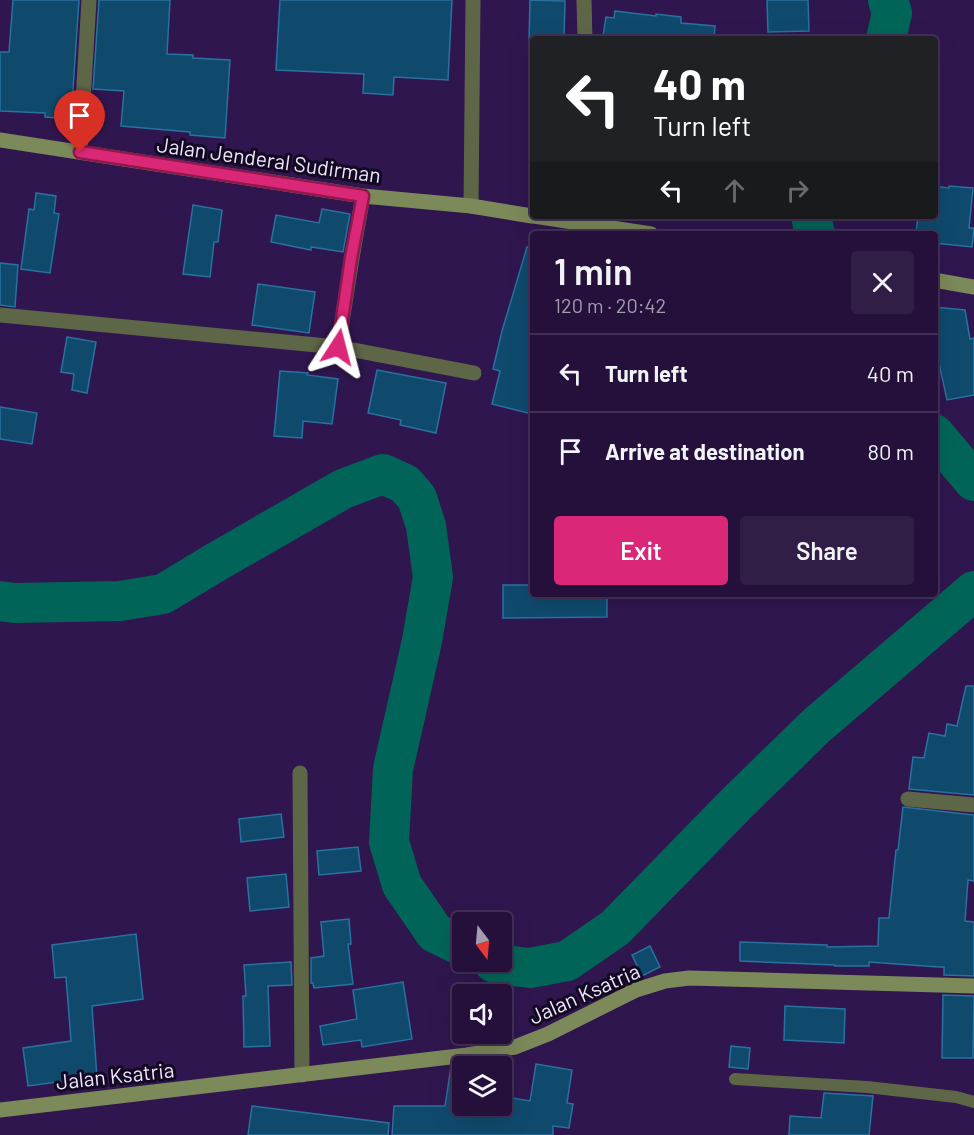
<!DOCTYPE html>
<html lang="en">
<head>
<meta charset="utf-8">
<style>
  body { margin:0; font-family:Barlow,sans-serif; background:#301e46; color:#f1f3f6; height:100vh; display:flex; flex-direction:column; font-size:22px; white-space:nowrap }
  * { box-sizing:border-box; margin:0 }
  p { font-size:20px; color:#a39daf }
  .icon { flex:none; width:33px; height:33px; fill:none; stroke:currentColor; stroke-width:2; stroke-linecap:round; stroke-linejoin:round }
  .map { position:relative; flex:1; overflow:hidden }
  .details { position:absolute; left:530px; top:231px; width:408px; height:366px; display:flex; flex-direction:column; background:#24103b; border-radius:6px; box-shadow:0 6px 24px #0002,0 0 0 2px #413055 }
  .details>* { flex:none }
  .hud { position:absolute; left:530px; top:36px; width:408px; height:183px; border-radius:6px; box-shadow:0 6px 24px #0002,0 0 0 2px #413055; background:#202124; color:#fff; overflow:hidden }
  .needle { width:39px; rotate:164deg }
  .fabs { position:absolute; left:452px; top:912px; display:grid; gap:12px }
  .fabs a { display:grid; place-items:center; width:60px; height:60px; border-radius:6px; background:#24103b; box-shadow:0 6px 24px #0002,0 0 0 2px #413055; font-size:30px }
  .pin { position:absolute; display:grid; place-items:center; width:51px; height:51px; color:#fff; margin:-62px -26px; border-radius:50% 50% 50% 0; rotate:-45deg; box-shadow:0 0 6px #0007 }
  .pin .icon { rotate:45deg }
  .me { position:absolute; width:66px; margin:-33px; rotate:9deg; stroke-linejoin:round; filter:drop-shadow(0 0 4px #0008) }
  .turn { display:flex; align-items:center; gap:21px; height:126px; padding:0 24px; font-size:27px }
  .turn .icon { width:78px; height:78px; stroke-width:2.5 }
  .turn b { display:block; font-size:42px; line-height:51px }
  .lanes { display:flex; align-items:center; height:57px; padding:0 24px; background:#0003; justify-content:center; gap:30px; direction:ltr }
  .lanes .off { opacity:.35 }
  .round { display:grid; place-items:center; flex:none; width:63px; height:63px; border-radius:6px; background:#301e46 }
  .summary { display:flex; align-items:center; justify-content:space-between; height:102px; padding:0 24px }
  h1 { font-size:36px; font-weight:600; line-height:45px }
  .action { display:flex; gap:12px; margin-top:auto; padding:12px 24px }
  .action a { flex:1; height:69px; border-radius:6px; background:#db2777; color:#fff; font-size:24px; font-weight:600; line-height:69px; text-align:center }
  .action a+a { background:#301e46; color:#f1f3f6 }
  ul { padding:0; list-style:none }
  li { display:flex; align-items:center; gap:18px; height:78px; padding:0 24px; border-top:2px solid #413055 }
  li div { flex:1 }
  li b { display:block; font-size:22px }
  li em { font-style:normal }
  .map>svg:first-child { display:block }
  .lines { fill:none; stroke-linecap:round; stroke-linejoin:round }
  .river { stroke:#006558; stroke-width:40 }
  .building { fill:#0f4a6d; stroke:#29719f; stroke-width:1.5 }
  .lane { stroke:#5e6648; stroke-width:12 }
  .street { stroke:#5e6648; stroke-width:15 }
  .secondary { stroke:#7c8959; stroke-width:15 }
  .route-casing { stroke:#8e194d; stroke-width:15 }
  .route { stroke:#db2777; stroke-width:10 }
  .labels { text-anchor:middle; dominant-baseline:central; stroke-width:6; stroke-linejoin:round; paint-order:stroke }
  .street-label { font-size:21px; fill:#ede6fc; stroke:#130922 }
</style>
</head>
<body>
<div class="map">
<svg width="974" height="1135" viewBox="0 0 974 1135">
  <rect width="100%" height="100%" fill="#30164f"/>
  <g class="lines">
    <!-- river -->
    <g class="river">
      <polyline points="886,39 892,13 888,0"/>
      <polyline points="811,216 815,234"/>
      <polyline points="934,434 974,481"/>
      <polyline points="0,601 14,603 120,601 163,594 216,562 343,489 383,474 405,484 417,498 426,526 433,577 422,641 393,769 389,842 402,885 435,933 462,946"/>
      <polyline points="493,962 497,964 530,968 567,961 615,928 736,804 816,726 974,591"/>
    </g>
  </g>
  <!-- building -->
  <g class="building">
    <polygon points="13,0 79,0 71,119 45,117 45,113 0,111 0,52 9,52"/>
    <polygon points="99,0 170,0 167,54 193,55 193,58 230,60 225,138 190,135 190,132 121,126 124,91 93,89"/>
    <polygon points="280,0 452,0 448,80 394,77 393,95 363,93 364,74 276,70"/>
    <polygon points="530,0 565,1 564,39 529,39"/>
    <polygon points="767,0 808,0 809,31 768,32"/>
    <polygon points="615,11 656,16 656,14 681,17 681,23 715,26 714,39 613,39 613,37 603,36 606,17 614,18"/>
    <polygon points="934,186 949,188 949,186 973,188 969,228 974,228 972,247 934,243 934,234 916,233 918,216 934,216"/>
    <polygon points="36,193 56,196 54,213 59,214 50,273 21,269 29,209 34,210"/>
    <polygon points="193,205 222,210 218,242 214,242 210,277 183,274"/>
    <polygon points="322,209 350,214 343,252 311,247 311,250 271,242 276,215 319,223"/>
    <polygon points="527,247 532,247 532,414 492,404 500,371 493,369 502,331"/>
    <polygon points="0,263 18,265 15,307 0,305"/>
    <polygon points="258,284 315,292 309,333 252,325"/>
    <polygon points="934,307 965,310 970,339 974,338 974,395 947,400 934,341"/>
    <polygon points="67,337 96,342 87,393 72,390 74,374 61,372"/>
    <polygon points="377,370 446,383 436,433 400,425 401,420 368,413"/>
    <polygon points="280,371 308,373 307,375 338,379 332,424 303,421 302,438 274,436"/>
    <polygon points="0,407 37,413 32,444 0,439"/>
    <polygon points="503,585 532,585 532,594 607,594 607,617 503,618"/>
    <polygon points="966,686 974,686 974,795 909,789 913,757 924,758 929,733 945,736 947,724 957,726"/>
    <polygon points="903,807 974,815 974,881 968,880 965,921 974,922 974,976 944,975 944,967 939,967 869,962 869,966 835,966 835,965 740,961 740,942 827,945 827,947 878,946 879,918 889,918 896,850 898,850"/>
    <polygon points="281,814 284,837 241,842 239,819"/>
    <polygon points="358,847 361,871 319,875 317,851"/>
    <polygon points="286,874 289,907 250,911 247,878"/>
    <polygon points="349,919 351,944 348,944 353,984 314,988 313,983 311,983 311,958 324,956 321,922"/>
    <polygon points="136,934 143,999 92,1006 97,1078 72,1080 28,1086 23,1048 71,1041 66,977 55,978 52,945"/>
    <polygon points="650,946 660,967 642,976 632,955"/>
    <polygon points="291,962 292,985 268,986 270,1046 244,1047 243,996 246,996 244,965"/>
    <polygon points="403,982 412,1039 362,1047 361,1040 323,1045 320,1026 357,1019 353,990"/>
    <polygon points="943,995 974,996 973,1058 942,1058"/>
    <polygon points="785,1006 845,1009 844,1043 784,1040"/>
    <polygon points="731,1046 750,1048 748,1069 729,1067"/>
    <polygon points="536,1064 572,1070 567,1103 573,1104 569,1128 553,1126 553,1135 392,1135 394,1106 445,1106 451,1067 462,1065 462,1106 501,1106 501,1096 530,1101"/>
    <polygon points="824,1093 873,1096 869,1135 789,1135 790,1116 821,1118"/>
    <polygon points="252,1106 389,1123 388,1135 248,1135"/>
  </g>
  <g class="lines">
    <!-- lane -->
    <polyline class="lane" points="735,1079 867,1087 956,1097 974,1102"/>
    <!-- street -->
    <g class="street">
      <polyline points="584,0 585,39"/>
      <polyline points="80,152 89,0"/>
      <polyline points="471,206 473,0"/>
      <polyline points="0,315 338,347 352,258 363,196"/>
      <polyline points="338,347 474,373"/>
      <polyline points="300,773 302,1075"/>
      <polyline points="908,799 974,805"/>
    </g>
    <!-- secondary -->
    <g class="secondary">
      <polyline points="0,140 363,196 471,206 532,216"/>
      <polyline points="534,216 651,234"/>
      <polyline points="934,280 974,287"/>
      <polyline points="0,1110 467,1055 515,1047 548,1034 636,990 665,981 689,978 974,986"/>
    </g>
  </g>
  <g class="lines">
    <!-- route casing -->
    <g class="route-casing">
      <polyline id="route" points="80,152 363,196 351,258 338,347"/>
    </g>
    <!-- route -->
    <use href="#route" class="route"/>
  </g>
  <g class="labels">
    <!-- street labels -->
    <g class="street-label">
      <text transform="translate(269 159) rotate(8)">Jalan Jenderal Sudirman</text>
      <text transform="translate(584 993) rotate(-24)">Jalan Ksatria</text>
      <text transform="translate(115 1075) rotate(-6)">Jalan Ksatria</text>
    </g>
  </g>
</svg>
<div class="fabs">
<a><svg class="needle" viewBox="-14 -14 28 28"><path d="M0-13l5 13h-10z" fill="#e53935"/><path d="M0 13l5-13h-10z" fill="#a39daf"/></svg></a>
<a><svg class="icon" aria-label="sound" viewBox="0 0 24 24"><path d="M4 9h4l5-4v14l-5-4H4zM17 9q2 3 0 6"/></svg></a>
<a><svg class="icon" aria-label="layers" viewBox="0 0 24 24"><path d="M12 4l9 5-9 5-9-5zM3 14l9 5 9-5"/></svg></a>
</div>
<div class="pin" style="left:80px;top:152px;background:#d93025"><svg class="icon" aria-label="arrive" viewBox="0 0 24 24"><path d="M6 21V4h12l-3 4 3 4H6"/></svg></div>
<svg class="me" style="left:338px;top:347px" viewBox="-20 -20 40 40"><path d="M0-17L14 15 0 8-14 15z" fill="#db2777" stroke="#fff" stroke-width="4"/></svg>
<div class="hud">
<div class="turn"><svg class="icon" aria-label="left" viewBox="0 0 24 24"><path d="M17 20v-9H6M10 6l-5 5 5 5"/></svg><div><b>40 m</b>Turn left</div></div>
<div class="lanes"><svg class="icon" aria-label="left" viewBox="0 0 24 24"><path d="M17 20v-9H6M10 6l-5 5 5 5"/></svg><svg class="icon off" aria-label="ahead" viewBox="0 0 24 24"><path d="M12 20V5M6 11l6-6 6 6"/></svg><svg class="icon off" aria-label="right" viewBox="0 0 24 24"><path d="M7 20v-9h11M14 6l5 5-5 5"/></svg></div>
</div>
<section class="details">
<div class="summary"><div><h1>1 min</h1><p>120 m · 20:42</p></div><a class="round"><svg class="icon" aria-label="close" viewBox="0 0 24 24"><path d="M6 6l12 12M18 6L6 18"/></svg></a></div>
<ul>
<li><svg class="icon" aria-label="left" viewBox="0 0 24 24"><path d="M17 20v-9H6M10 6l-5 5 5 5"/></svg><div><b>Turn left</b></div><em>40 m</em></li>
<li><svg class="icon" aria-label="arrive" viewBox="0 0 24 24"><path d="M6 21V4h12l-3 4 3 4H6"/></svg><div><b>Arrive at destination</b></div><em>80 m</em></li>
</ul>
<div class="action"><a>Exit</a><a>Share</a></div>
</section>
</div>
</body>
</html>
